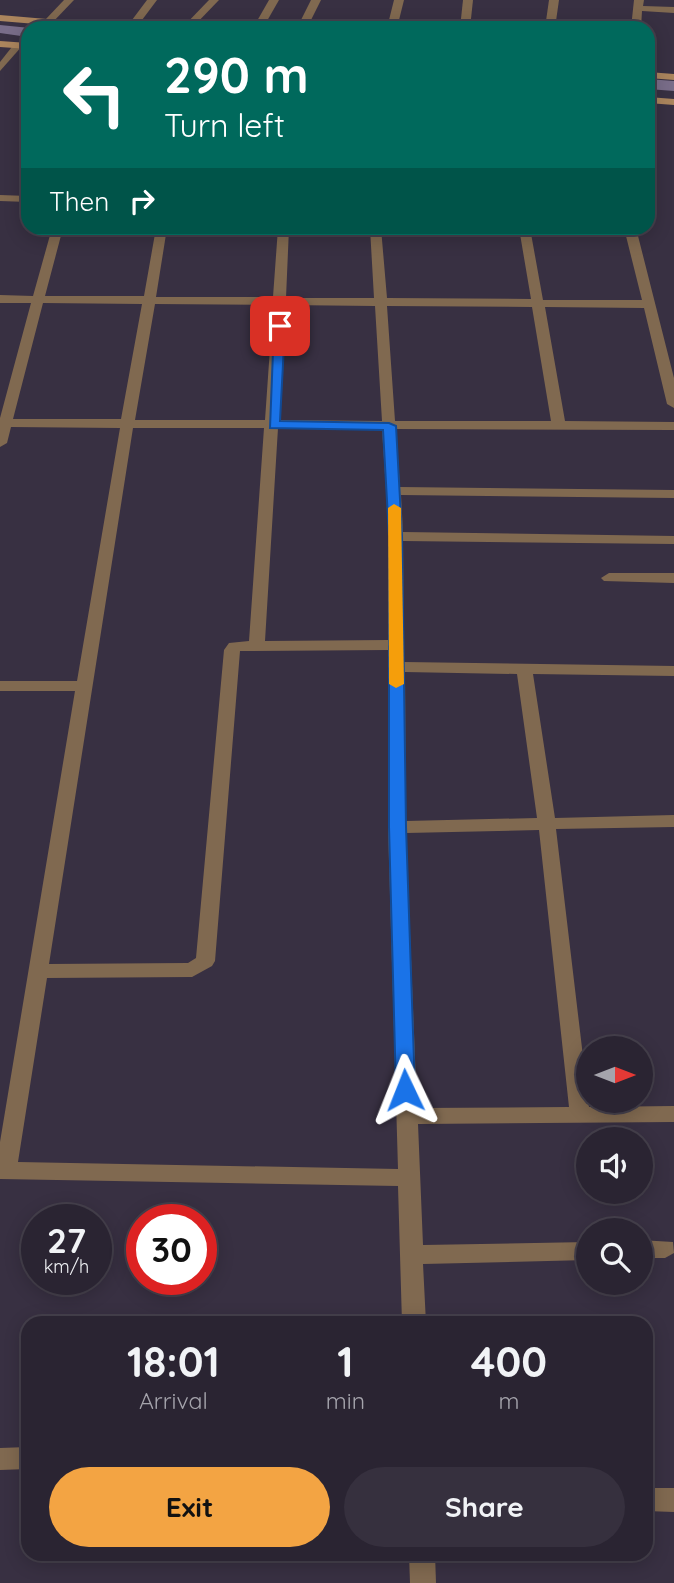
<!DOCTYPE html>
<html lang="en">
<head>
<meta charset="utf-8">
<style>
  body { margin:0; font-family:Quicksand,sans-serif; background:#36303e; color:#f1f3f6; height:100vh; display:flex; flex-direction:column; font-size:26px; white-space:nowrap }
  * { box-sizing:border-box; margin:0 }
  p { font-size:23px; color:#a5a4ac }
  .icon { flex:none; width:38px; height:38px; fill:none; stroke:currentColor; stroke-width:2; stroke-linecap:round; stroke-linejoin:round }
  .map { position:relative; flex:1; overflow:hidden }
  .panel { position:absolute; left:21px; top:1316px; width:632px; height:245px; display:flex; flex-direction:column; background:#2a2432; border-radius:21px; box-shadow:0 4px 18px #0003,0 0 0 2px #46414d }
  .panel>* { flex:none }
  .guide { position:absolute; left:21px; top:21px; width:634px; height:214px; border-radius:21px; box-shadow:0 4px 18px #0003,0 0 0 2px #46414d; background:#00695c; color:#fff; overflow:hidden }
  .needle { width:46px; rotate:90deg }
  .tools { position:absolute; left:576px; top:1036px; display:grid; gap:14px }
  .tools a { display:grid; place-items:center; width:77px; height:77px; border-radius:50%; background:#2a2432; box-shadow:0 4px 18px #0003,0 0 0 2px #46414d; font-size:35px }
  .speed { position:absolute; left:21px; top:1204px; display:flex; gap:14px; font-size:35px; font-weight:700; text-align:center }
  .speed>* { display:grid; place-content:center; width:91px; height:91px; border-radius:50%; background:#2a2432; box-shadow:0 4px 18px #0003,0 0 0 2px #46414d; line-height:1 }
  .speed small { font-size:18px; font-weight:400 }
  .speed .limit { border:10px solid #d22; background:#fff; color:#111 }
  .pin { position:absolute; display:grid; place-items:center; width:60px; height:60px; color:#fff; margin:-30px; border-radius:14px; box-shadow:0 4px 10px #0006 }
  .me { position:absolute; width:77px; margin:-38px; rotate:358deg; stroke-linejoin:round; filter:drop-shadow(0 0 5px #0008) }
  .turn { display:flex; align-items:center; gap:24px; height:147px; padding:0 28px; font-size:32px }
  .turn .icon { width:91px; height:91px; stroke-width:2.5 }
  .turn b { display:block; font-size:49px; line-height:60px }
  .then { display:flex; align-items:center; height:66px; padding:0 28px; background:#0003; gap:14px; font-size:26px }
  .eta { display:flex; justify-content:space-evenly; align-items:center; height:119px; text-align:center }
  .eta b { font-size:42px; font-weight:800; line-height:49px }
  .button { display:flex; gap:14px; margin-top:auto; padding:14px 28px }
  .button a { flex:1; height:80px; border-radius:42px; background:#f3a443; color:#111; font-size:28px; font-weight:800; line-height:80px; text-align:center }
  .button a+a { background:#36303e; color:#f1f3f6 }
  .map>svg:first-child { display:block }
  .lines { fill:none; stroke-linecap:round; stroke-linejoin:round }
  .canal { fill:#796d89; fill-rule:evenodd }
  .street { fill:#806950; fill-rule:evenodd }
  .secondary { fill:#ab855d; fill-rule:evenodd }
  .route { fill:#1a73e8; stroke:#114b97; stroke-width:2 }
  .slow { fill:#f59e0b }
</style>
</head>
<body>
<div class="map">
<svg width="674" height="1583" viewBox="0 0 674 1583">
  <rect width="100%" height="100%" fill="#383042"/>
  <g class="lines">
    <!-- canal -->
    <g class="canal">
      <polygon points="0,25 30,28 28,37 0,33"/>
      <polygon points="648,79 674,81 674,91 648,89"/>
    </g>
    <!-- street -->
    <g class="street">
      <polygon points="64,0 74,0 51,24 45,24 45,20"/>
      <polygon points="147,0 157,0 136,28 126,28"/>
      <polygon points="209,0 219,0 192,28 182,28"/>
      <polygon points="269,0 279,0 263,28 253,28"/>
      <polygon points="311,0 321,0 307,28 297,28"/>
      <polygon points="394,0 404,0 397,28 387,28"/>
      <polygon points="463,0 473,0 470,28 460,28"/>
      <polygon points="549,0 559,0 555,28 545,28"/>
      <polygon points="634,0 644,0 643,6 674,7 674,13 642,11 641,28 631,28"/>
      <polygon points="15,43 23,45 0,71 0,62"/>
      <polygon points="0,195 28,196 28,202 0,201"/>
      <path d="M52 228H63L45 296H144L156 228H167L156 297H273L278 228H289L286 298H374L370 228H381L387 298 531 299 519 228H530L543 300H642L624 228H636L674 378V408L667 404 644 308 545 307 565 421 674 422V430L396 429 400 487 674 490V498L401 495 403 532 674 536V544L403 541 404 662 674 666V676L533 674 555 818 674 815V827L556 829 589 1107 674 1106V1122L418 1124 423 1245 588 1242V1260L423 1264 426 1323H402L398 1186 0 1179V1142L75 691H0V681H77L120 428 11 427 7 443 0 447V418L31 303H0V295L33 296ZM43 303 142 304 121 419H13ZM155 304 273 305 265 420H135ZM285 305 375 306 382 421 278 420ZM387 306 532 307 551 421H395ZM133 428H264L249 641 229 643 224 650 196 958 188 963 49 964ZM278 428 382 429 389 536 388 640 265 641ZM388 650V827L398 1169 18 1162 47 978 192 977 212 966 215 961 240 651ZM405 672 517 674 537 818 406 821ZM539 830 569 1107 417 1108 406 833Z"/>
      <polygon points="609,573 674,573 674,583 604,581 601,578"/>
      <polygon points="640,1240 673,1242 674,1253 665,1258 640,1258"/>
      <polygon points="28,1447 28,1469 0,1470 0,1448"/>
      <polygon points="646,1488 674,1488 674,1512 646,1511"/>
      <polygon points="409,1554 435,1554 436,1583 410,1583"/>
    </g>
    <!-- secondary -->
    <g class="secondary">
      <polygon points="0,15 117,25 122,28 84,28 0,21"/>
      <polygon points="0,41 28,43 28,49 0,47"/>
      <polygon points="648,72 674,74 674,80 648,78"/>
      <polygon points="648,97 674,99 674,105 648,103"/>
    </g>
  </g>
  <!-- route -->
  <polygon class="route" points="280,323 285,326 280,421 389,423 396,426 402,536 406,827 415,1090 405,1097 396,1090 389,827 389,536 383,430 270,428 274,326"/>
  <!-- slow -->
  <polygon class="slow" points="394,504 401,508 404,684 396,688 389,684 388,508"/>
</svg>
<div class="tools">
<a><svg class="needle" viewBox="-14 -14 28 28"><path d="M0-13l5 13h-10z" fill="#e53935"/><path d="M0 13l5-13h-10z" fill="#a5a4ac"/></svg></a>
<a><svg class="icon" aria-label="sound" viewBox="0 0 24 24"><path d="M4 9h4l5-4v14l-5-4H4zM17 9q2 3 0 6"/></svg></a>
<a><svg class="icon" aria-label="search" viewBox="0 0 24 24"><circle cx="10" cy="10" r="6"/><path d="M15 15l6 6"/></svg></a>
</div>
<div class="speed"><div>27<small>km/h</small></div><div class="limit">30</div></div>
<div class="pin" style="left:280px;top:326px;background:#d93025"><svg class="icon" aria-label="arrive" viewBox="0 0 24 24"><path d="M6 21V4h12l-3 4 3 4H6"/></svg></div>
<svg class="me" style="left:405px;top:1090px" viewBox="-20 -20 40 40"><path d="M0-17L14 15 0 8-14 15z" fill="#1a73e8" stroke="#fff" stroke-width="4"/></svg>
<div class="guide">
<div class="turn"><svg class="icon" aria-label="left" viewBox="0 0 24 24"><path d="M17 20v-9H6M10 6l-5 5 5 5"/></svg><div><b>290 m</b>Turn left</div></div>
<div class="then">Then<svg class="icon" aria-label="right" viewBox="0 0 24 24"><path d="M7 20v-9h11M14 6l5 5-5 5"/></svg></div>
</div>
<section class="panel">
<div class="eta">
<div><b>18:01</b><p>Arrival</p></div>
<div><b>1</b><p>min</p></div>
<div><b>400</b><p>m</p></div>
</div>
<div class="button"><a>Exit</a><a>Share</a></div>
</section>
</div>
</body>
</html>
